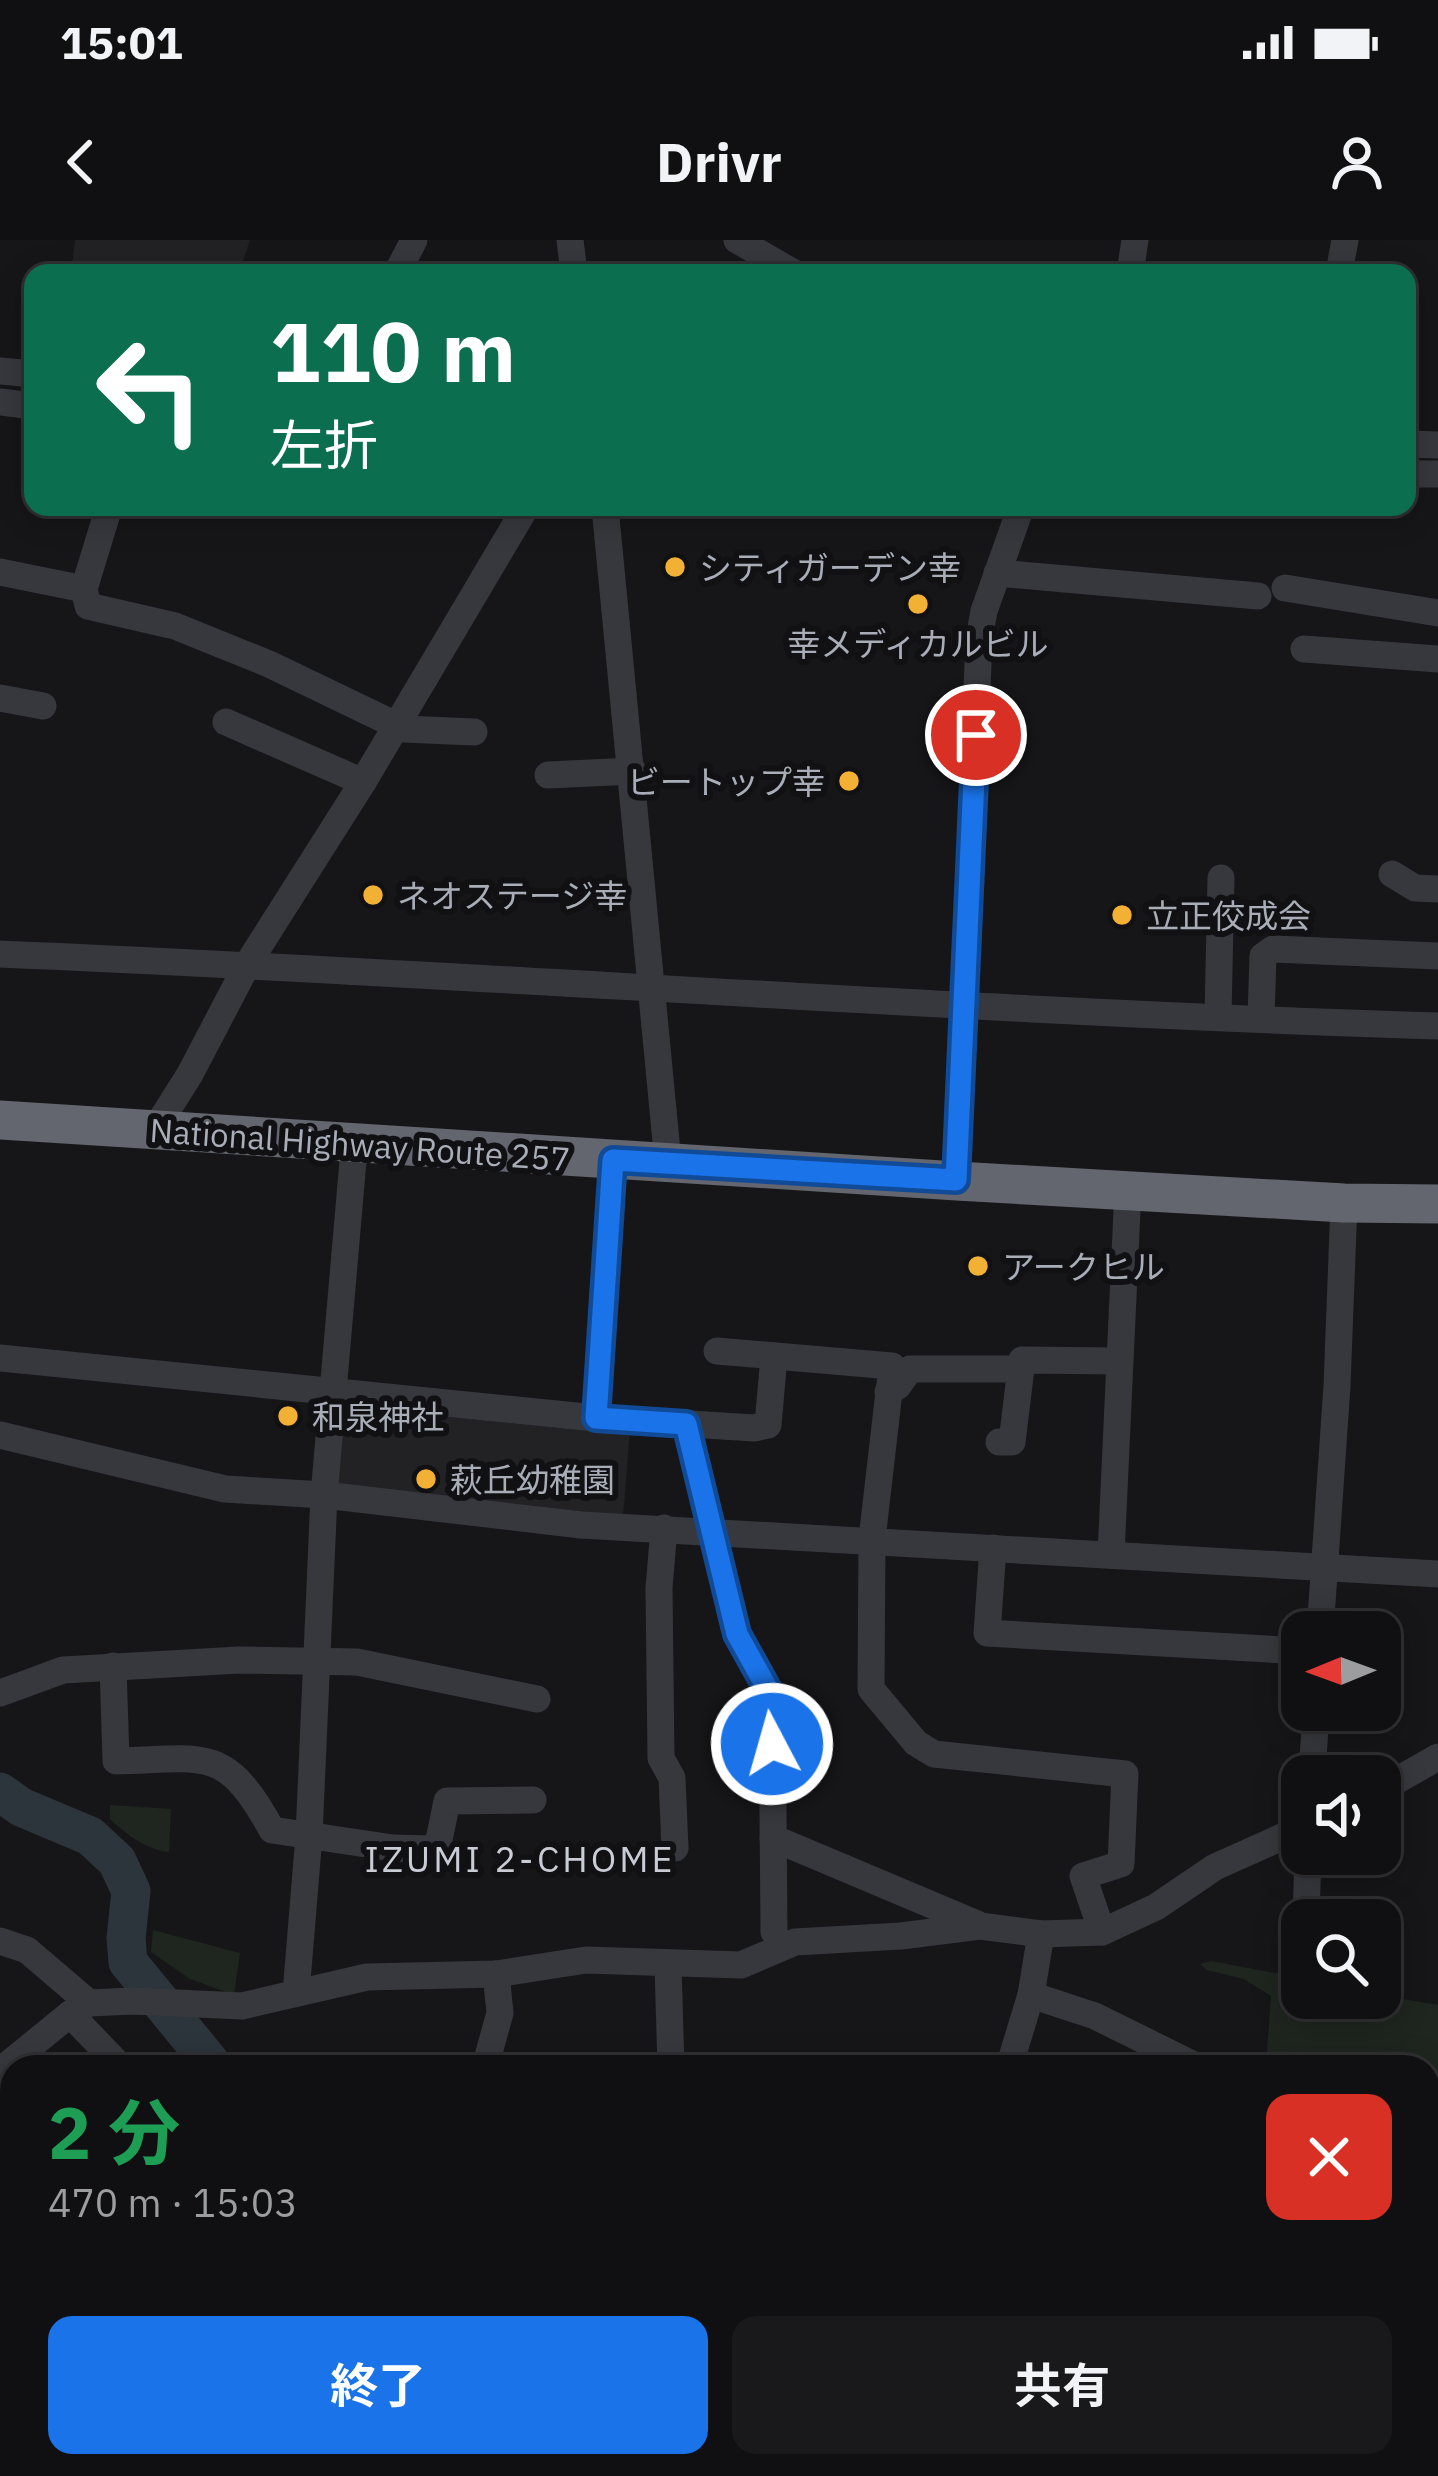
<!DOCTYPE html>
<html lang="ja">
<head>
<meta charset="utf-8">
<style>
  body { margin:0; font-family:"IBM Plex Sans","Noto Sans JP",sans-serif; background:#19191b; color:#f1f3f6; height:100vh; display:flex; flex-direction:column; font-size:45px; white-space:nowrap }
  * { box-sizing:border-box; margin:0 }
  p { font-size:39px; color:#9c9d9f }
  .icon { flex:none; width:66px; height:66px; fill:none; stroke:currentColor; stroke-width:2; stroke-linecap:round; stroke-linejoin:round }
  .map { position:relative; flex:1; overflow:hidden }
  .drawer { position:absolute; left:0px; top:1815px; width:1440px; height:423px; display:flex; flex-direction:column; background:#101012; border-radius:36px 36px 0 0; box-shadow:0 6px 30px #0003,0 0 0 3px #303032 }
  .drawer>* { flex:none }
  .top-card { position:absolute; left:24px; top:24px; width:1392px; height:252px; border-radius:24px; box-shadow:0 6px 30px #0003,0 0 0 3px #303032; background:#0b6e4f; color:#fff; overflow:hidden }
  .needle { width:78px; rotate:269deg }
  .tools { position:absolute; left:1281px; top:1371px; display:grid; gap:24px }
  .tools a { display:grid; place-items:center; width:120px; height:120px; border-radius:24px; background:#101012; box-shadow:0 6px 30px #0003,0 0 0 3px #303032; font-size:60px }
  .pin { position:absolute; display:grid; place-items:center; width:102px; height:102px; color:#fff; margin:-51px; border:6px solid #fff; border-radius:50%; box-shadow:0 3px 12px #0007 }
  .me { position:absolute; width:132px; margin:-66px; rotate:354deg; stroke-linejoin:round; filter:drop-shadow(0 0 9px #0008) }
  .turn { display:flex; align-items:center; gap:42px; height:252px; padding:0 48px; font-size:54px }
  .turn .icon { width:156px; height:156px; stroke-width:2.5 }
  .turn b { display:block; font-size:84px; line-height:102px }
  .round { display:grid; place-items:center; flex:none; width:126px; height:126px; border-radius:24px; background:#19191b }
  .head { display:flex; align-items:center; justify-content:space-between; height:204px; padding:0 48px }
  h1 { font-size:72px; font-weight:700; line-height:90px; color:#1e9e55 }
  .cta { display:flex; gap:24px; margin-top:auto; padding:24px 48px }
  .cta a { flex:1; height:138px; border-radius:24px; background:#1a73e8; color:#fff; font-size:48px; font-weight:700; line-height:138px; text-align:center }
  .cta a+a { background:#19191b; color:#f1f3f6 }
  .status { display:flex; justify-content:space-between; align-items:center; height:84px; padding:0 60px; background:#101012; direction:ltr }
  .status svg { height:33px; fill:currentColor }
  header { display:flex; justify-content:space-between; align-items:center; height:156px; padding:0 48px; background:#101012; font-size:54px; font-weight:700 }
  .map>svg:first-child { display:block }
  .built { fill:#222225 }
  .green { fill:#1e261f }
  .lines { fill:none; stroke-linecap:round; stroke-linejoin:round }
  .river { stroke:#2c353c; stroke-width:39 }
  .minor { stroke:#37383d; stroke-width:27 }
  .highway { stroke:#63666e; stroke-width:39 }
  .route-casing { stroke:#114b97; stroke-width:30 }
  .route { stroke:#1a73e8; stroke-width:21 }
  .poi-dot { fill:#f2b134; stroke:#111113; stroke-width:4.5 }
  .labels { text-anchor:middle; dominant-baseline:central; stroke-width:12; stroke-linejoin:round; paint-order:stroke }
  .poi-label { font-size:33px; fill:#a8adb8; stroke:#111113; text-anchor:start }
  .street-label { font-size:33px; fill:#a8adb8; stroke:#111113 }
  .neighbourhood-label { font-size:36px; letter-spacing:3px; fill:#c9ccd4; stroke:#111113 }
</style>
</head>
<body>
<div class="status"><b>15:01</b><svg viewBox="0 0 49 12"><path d="M0 12V9h3v3zM5 12V6h3v6zM10 12V3h3v9zM15 12V0h3v12zM26 1h20v11H26zM47 4h2v5h-2z"/></svg></div>
<header><svg class="icon" aria-label="back" viewBox="0 0 24 24"><path d="M15 5l-7 7 7 7"/></svg>Drivr<svg class="icon" aria-label="person" viewBox="0 0 24 24"><circle cx="12" cy="8" r="4"/><path d="M4 21q1-7 8-7t8 7"/></svg></header>
<div class="map">
<svg width="1438" height="2236" viewBox="0 0 1438 2236">
  <rect width="100%" height="100%" fill="#161618"/>
  <!-- built -->
  <g class="built">
    <polygon points="75,0 250,0 239,33 71,33"/>
    <polygon points="344,1158 630,1190 623,1277 337,1252"/>
  </g>
  <!-- green -->
  <g class="green">
    <path d="M110 1565 171 1569 169 1612C144 1609 128 1595 110 1579Z"/>
    <polygon points="153,1690 240,1713 234,1755 190,1739 151,1712"/>
    <polygon points="1211,1721 1302,1738 1302,1758 1380,1755 1438,1765 1438,1881 1428,1879 1428,1827 1266,1827 1271,1756 1244,1739 1207,1730 1200,1724"/>
  </g>
  <g class="lines">
    <!-- river -->
    <g class="river">
      <polyline points="0,1552 21,1567 90,1596 117,1621 131,1651 126,1698 128,1722 214,1827"/>
      <polyline points="1411,2226 1424,2236"/>
    </g>
    <!-- minor -->
    <g class="minor">
      <polyline points="570,0 574,33"/>
      <polyline points="737,0 794,33"/>
      <polyline points="397,33 414,0"/>
      <polyline points="1130,33 1135,0"/>
      <polyline points="1339,33 1345,0"/>
      <polyline points="0,131 33,134"/>
      <polyline points="0,162 33,166"/>
      <polyline points="1407,204 1438,205"/>
      <polyline points="1407,234 1438,234"/>
      <polyline points="109,267 84,349 88,366 175,386 269,424 404,489 474,492"/>
      <polyline points="605,267 668,922"/>
      <polyline points="0,332 84,349"/>
      <polyline points="997,333 1258,356"/>
      <polyline points="1285,348 1438,373"/>
      <polyline points="1304,409 1438,419"/>
      <polyline points="0,458 43,466"/>
      <polyline points="226,482 363,542"/>
      <polyline points="548,535 633,531"/>
      <polyline points="1392,634 1415,648 1438,649"/>
      <path d="M0 714C480 734 958 771 1438 786"/>
      <polyline points="1218,775 1221,638"/>
      <polyline points="1261,777 1263,716 1273,709 1438,716"/>
      <polyline points="154,891 190,834 247,725 363,542 526,267"/>
      <polyline points="957,941 979,399 984,371 1021,267"/>
      <polyline points="717,1111 892,1126 872,1299 871,1449 916,1503 934,1514 1125,1534 1121,1624 1083,1636 1102,1692"/>
      <polyline points="0,1118 596,1178 754,1188 768,1185 774,1116"/>
      <polyline points="888,1152 898,1146 910,1129 1018,1129"/>
      <polyline points="596,1178 613,920"/>
      <polyline points="686,1184 737,1394 772,1457 774,1692"/>
      <polyline points="0,1195 225,1249 324,1255 581,1285 1438,1334"/>
      <polyline points="999,1202 1012,1202 1022,1120 1119,1121"/>
      <polyline points="664,1288 659,1348 661,1518 672,1538 675,1608"/>
      <polyline points="993,1308 987,1393 1302,1411"/>
      <polyline points="1111,1315 1128,949"/>
      <polyline points="1320,1392 1337,1146 1344,963"/>
      <path d="M113 1426 116 1521C205 1519 225 1504 272 1590L393 1608 432 1609 439 1600 447 1561 533 1560"/>
      <polyline points="0,1453 63,1430 239,1420 357,1422 537,1459"/>
      <polyline points="1312,1536 1316,1470"/>
      <polyline points="1380,1550 1438,1517"/>
      <polyline points="773,1598 977,1684"/>
      <polyline points="1306,1680 1308,1614"/>
      <polyline points="0,1701 27,1710 89,1763"/>
      <polyline points="668,1725 671,1827"/>
      <polyline points="296,1753 309,1596 324,1255 353,921 362,905"/>
      <polyline points="1031,1755 1095,1776 1198,1827"/>
      <polyline points="70,1774 121,1827"/>
      <polyline points="485,1827 500,1773 496,1734"/>
      <polyline points="1009,1827 1031,1755 1041,1694"/>
      <polyline points="0,1831 70,1774 89,1763 133,1761 242,1766 367,1737 496,1734 586,1720 741,1725 795,1702 901,1696 980,1686 1041,1694 1102,1692 1156,1667 1215,1627 1302,1588"/>
      <polyline points="0,1886 12,1893"/>
      <polyline points="1428,1889 1438,1890"/>
      <polyline points="0,2048 12,2051"/>
      <polyline points="1428,2053 1438,2057"/>
      <polyline points="0,2123 12,2127"/>
      <polyline points="1428,2199 1438,2204"/>
      <polyline points="227,2226 244,2236"/>
      <polyline points="573,2226 587,2236"/>
      <polyline points="777,2226 790,2236"/>
      <polyline points="934,2226 936,2236"/>
      <polyline points="1066,2226 1069,2236"/>
      <polyline points="1237,2226 1248,2236"/>
      <polyline points="92,2236 96,2226"/>
      <polyline points="670,2236 678,2226"/>
    </g>
    <!-- highway -->
    <polyline class="highway" points="0,880 957,941 1344,963 1438,964"/>
  </g>
  <g class="lines">
    <!-- route casing -->
    <g class="route-casing">
      <polyline id="route" points="772,1504 772,1457 737,1394 686,1184 596,1178 613,920 956,940 976,495"/>
    </g>
    <!-- route -->
    <use href="#route" class="route"/>
  </g>
  <!-- markers -->
  <g class="poi-dot">
    <circle cx="675" cy="327" r="12"/>
    <circle cx="918" cy="364" r="12"/>
    <circle cx="849" cy="541" r="12"/>
    <circle cx="373" cy="655" r="12"/>
    <circle cx="1122" cy="675" r="12"/>
    <circle cx="978" cy="1026" r="12"/>
    <circle cx="288" cy="1176" r="12"/>
    <circle cx="426" cy="1239" r="12"/>
  </g>
  <g class="labels">
    <!-- poi labels -->
    <g class="poi-label">
      <text x="699" y="327">シティガーデン幸</text>
      <text x="918" y="403" text-anchor="middle">幸メディカルビル</text>
      <text x="825" y="541" text-anchor="end">ビートップ幸</text>
      <text x="397" y="655">ネオステージ幸</text>
      <text x="1146" y="675">立正佼成会</text>
      <text x="1002" y="1026">アークヒル</text>
      <text x="312" y="1176">和泉神社</text>
      <text x="450" y="1239">萩丘幼稚園</text>
    </g>
    <!-- street labels -->
    <g class="street-label">
      <text transform="translate(360 904) rotate(4)">National Highway Route 257</text>
    </g>
    <!-- neighbourhood labels -->
    <g class="neighbourhood-label">
      <text x="520" y="1618">IZUMI 2-CHOME</text>
    </g>
  </g>
</svg>
<div class="tools">
<a><svg class="needle" viewBox="-14 -14 28 28"><path d="M0-13l5 13h-10z" fill="#e53935"/><path d="M0 13l5-13h-10z" fill="#9c9d9f"/></svg></a>
<a><svg class="icon" aria-label="sound" viewBox="0 0 24 24"><path d="M4 9h4l5-4v14l-5-4H4zM17 9q2 3 0 6"/></svg></a>
<a><svg class="icon" aria-label="search" viewBox="0 0 24 24"><circle cx="10" cy="10" r="6"/><path d="M15 15l6 6"/></svg></a>
</div>
<div class="pin" style="left:976px;top:495px;background:#d93025"><svg class="icon" aria-label="arrive" viewBox="0 0 24 24"><path d="M6 21V4h12l-3 4 3 4H6"/></svg></div>
<svg class="me" style="left:772px;top:1504px" viewBox="-20 -20 40 40"><circle r="17" fill="#1a73e8" stroke="#fff" stroke-width="3"/><path d="M0-11L8 9 0 5-8 9z" fill="#fff"/></svg>
<div class="top-card">
<div class="turn"><svg class="icon" aria-label="left" viewBox="0 0 24 24"><path d="M17 20v-9H6M10 6l-5 5 5 5"/></svg><div><b>110 m</b>左折</div></div>
</div>
<section class="drawer">
<div class="head"><div><h1>2 分</h1><p>470 m · 15:03</p></div><a class="round" style="background:#d93025;color:#fff"><svg class="icon" aria-label="close" viewBox="0 0 24 24"><path d="M6 6l12 12M18 6L6 18"/></svg></a></div>
<div class="cta"><a>終了</a><a>共有</a></div>
</section>
</div>
</body>
</html>
